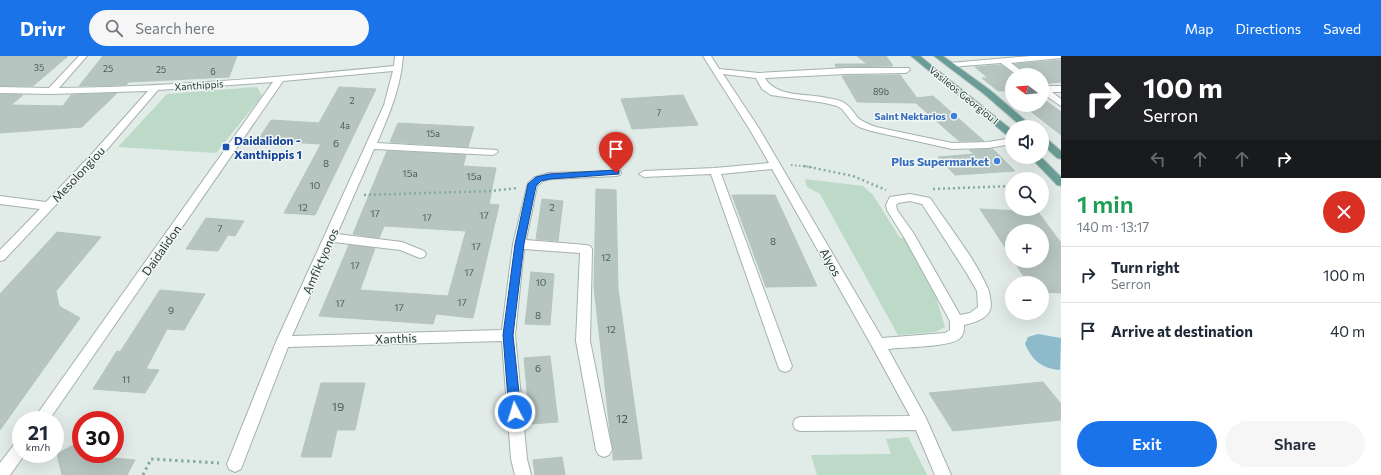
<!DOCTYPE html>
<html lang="en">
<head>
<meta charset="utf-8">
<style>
  body { margin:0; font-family:Commissioner,sans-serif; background:#f6f6f7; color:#1f2937; height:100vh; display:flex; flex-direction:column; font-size:15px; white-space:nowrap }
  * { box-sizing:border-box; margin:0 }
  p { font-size:13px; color:#747a83 }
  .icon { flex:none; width:22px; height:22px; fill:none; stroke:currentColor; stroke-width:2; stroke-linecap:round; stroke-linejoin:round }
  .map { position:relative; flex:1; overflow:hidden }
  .panel { display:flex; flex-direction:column; background:#fff; width:320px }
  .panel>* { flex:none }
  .guide { background:#202124; color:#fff; overflow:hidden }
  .needle { width:26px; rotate:286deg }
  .tools { position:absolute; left:1005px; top:12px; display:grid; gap:8px }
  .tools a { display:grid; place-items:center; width:44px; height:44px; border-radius:50%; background:#fff; box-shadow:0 4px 16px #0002; font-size:20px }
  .speed { position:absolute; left:12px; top:355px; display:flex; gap:8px; font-size:20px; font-weight:700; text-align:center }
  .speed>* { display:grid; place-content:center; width:52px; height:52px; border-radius:50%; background:#fff; box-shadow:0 4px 16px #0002; line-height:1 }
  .speed small { font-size:10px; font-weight:400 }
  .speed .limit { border:6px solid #d22; background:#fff; color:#111 }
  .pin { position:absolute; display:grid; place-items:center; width:34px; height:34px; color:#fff; margin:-41px -17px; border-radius:50% 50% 50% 0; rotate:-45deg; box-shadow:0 0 4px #0007 }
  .pin .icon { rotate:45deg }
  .me { position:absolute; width:44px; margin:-22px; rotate:355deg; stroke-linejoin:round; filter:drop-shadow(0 0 3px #0008) }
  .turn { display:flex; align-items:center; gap:14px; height:84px; padding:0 16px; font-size:18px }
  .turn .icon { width:52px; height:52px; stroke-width:2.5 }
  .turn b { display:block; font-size:28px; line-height:34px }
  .lanes { display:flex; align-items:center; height:38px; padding:0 16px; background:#0003; justify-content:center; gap:20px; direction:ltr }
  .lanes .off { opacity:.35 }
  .round { display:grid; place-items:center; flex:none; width:42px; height:42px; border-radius:21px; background:#f6f6f7 }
  .summary { display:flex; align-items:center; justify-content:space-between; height:68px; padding:0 16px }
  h1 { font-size:24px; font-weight:600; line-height:30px; color:#1e9e55 }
  .cta { display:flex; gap:8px; margin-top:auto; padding:8px 16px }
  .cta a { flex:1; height:46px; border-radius:24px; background:#1a73e8; color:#fff; font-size:16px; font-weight:600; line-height:46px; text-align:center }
  .cta a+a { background:#f6f6f7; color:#1f2937 }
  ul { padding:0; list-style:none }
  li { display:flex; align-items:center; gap:12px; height:56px; padding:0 16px; border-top:1px solid #e0e1e3 }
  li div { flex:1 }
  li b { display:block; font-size:15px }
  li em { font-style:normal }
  header { display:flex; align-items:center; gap:24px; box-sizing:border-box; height:56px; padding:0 20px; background:#1a73e8; color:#fff }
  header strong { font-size:19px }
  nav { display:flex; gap:22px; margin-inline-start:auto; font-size:14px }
  .search { width:280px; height:36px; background:#f6f6f7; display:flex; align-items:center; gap:10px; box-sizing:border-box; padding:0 14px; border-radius:22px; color:#747a83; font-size:15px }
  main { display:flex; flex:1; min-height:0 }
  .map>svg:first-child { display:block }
  .green { fill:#bcdac7 }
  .water { fill:#8ebbcb }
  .building { fill:#b7c5c1; stroke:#b4c4bf }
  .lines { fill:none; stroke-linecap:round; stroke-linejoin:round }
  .minor-casing { stroke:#a4b2ae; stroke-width:2 }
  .major-casing { stroke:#c1c8c7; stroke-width:2 }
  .path-far2 { stroke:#84aca3; stroke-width:2; stroke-dasharray:1.5 2.5; stroke-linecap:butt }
  .path-far1 { stroke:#84aca3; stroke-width:2.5; stroke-dasharray:2 3; stroke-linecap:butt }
  .path { stroke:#84aca3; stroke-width:3; stroke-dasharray:2.5 3.5; stroke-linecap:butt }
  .minor { fill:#fff; fill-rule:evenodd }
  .major { fill:#699d95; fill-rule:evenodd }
  .route { fill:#1a73e8; stroke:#114b97 }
  .shop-dot { fill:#3f7fe0; stroke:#f2f7f5; stroke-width:1.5 }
  .transit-dot { fill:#1a4fb4; stroke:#f2f7f5; stroke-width:1.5 }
  .labels { text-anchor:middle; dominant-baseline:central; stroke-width:3; stroke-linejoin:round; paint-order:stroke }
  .far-number-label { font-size:9px; fill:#485d59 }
  .far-street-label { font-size:10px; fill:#233a36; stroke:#f2f7f5 }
  .far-shop-label { font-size:10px; font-weight:bold; fill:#366cbe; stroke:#f2f7f5; text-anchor:end }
  .number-label { font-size:10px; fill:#485d59 }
  .transit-label { font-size:12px; font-weight:bold; fill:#164399; stroke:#f2f7f5; text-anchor:start }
  .shop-label { font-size:12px; font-weight:bold; fill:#366cbe; stroke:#f2f7f5; text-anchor:end }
  .street-label { font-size:12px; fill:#233a36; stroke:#f2f7f5 }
  .near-number-label { font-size:12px; fill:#485d59 }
</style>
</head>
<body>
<header>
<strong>Drivr</strong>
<div class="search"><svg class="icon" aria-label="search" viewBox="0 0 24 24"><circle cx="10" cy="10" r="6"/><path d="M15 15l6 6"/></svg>Search here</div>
<nav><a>Map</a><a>Directions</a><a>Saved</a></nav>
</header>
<main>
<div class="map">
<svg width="1061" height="419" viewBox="0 0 1061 419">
  <rect width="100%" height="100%" fill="#e1ebe7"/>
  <!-- green -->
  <g class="green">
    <polygon points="257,31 262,40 216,97 118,91 167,38"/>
    <polygon points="805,123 863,130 873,139 900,182 907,182 935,238 945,271 935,276 898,279 820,138 807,131"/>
    <polygon points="908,381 927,419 817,419 811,399 891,398 886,383"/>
  </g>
  <!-- water -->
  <path class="water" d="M1038 278 1061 282 1060 314C1042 313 1032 304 1025 288L1028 281Z"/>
  <!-- building -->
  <g class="building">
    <polygon points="0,0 68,0 33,30 0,30"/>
    <polygon points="103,0 237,0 229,21 129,26 126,29 79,30"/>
    <polygon points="857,0 886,0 893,10 836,11 835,8 867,8"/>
    <polygon points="1061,4 1061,26 1042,28 1042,16 1028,18 1015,8"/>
    <polygon points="1001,9 1012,17 1012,40 1005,35 998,35 982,22 988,22 975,11"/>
    <polygon points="900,19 917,42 933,40 984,85 959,85 916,47 857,46 842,20"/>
    <polygon points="339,31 376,33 315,159 284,157 321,88 284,86 282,90 255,89 271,64 319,67"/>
    <polygon points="117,37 82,71 0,77 0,38 23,39 11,49 63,50 71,39"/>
    <polygon points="683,39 698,69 632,73 621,43"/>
    <polygon points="1042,42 1061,56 1061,79 1028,53 1042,52"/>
    <polygon points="398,67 474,71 468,91 390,86"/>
    <polygon points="993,93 1015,115 955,119 938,101 974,98 969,94"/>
    <polygon points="387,95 466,99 463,110 496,112 489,148 499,149 473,262 436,258 433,268 319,260 349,189 375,192 360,234 448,240 466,175 384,170 379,182 353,178"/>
    <polygon points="596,133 616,134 618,233 642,403 613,404 613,394 610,375 594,231"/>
    <polygon points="732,139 775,139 817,230 766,231"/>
    <polygon points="542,143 563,145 558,185 536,183"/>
    <polygon points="980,153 1038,156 1061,187 1061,237 1042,236 1042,227 1028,227 1014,205 1042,205 1042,175 1012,175 1012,202"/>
    <polygon points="206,162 244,165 235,180 228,179 218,195 186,193"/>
    <polygon points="57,176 101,181 56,235 59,250 80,262 0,374 0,238"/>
    <polygon points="531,216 554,218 550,269 525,268"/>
    <polygon points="160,234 205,238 184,274 167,273 146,313 159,314 145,337 93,333 117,295 120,296"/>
    <polygon points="550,300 558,366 530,368 524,302"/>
    <polygon points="1043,326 1061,348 1061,364 953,375 929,337"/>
    <polygon points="321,327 365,327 355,374 337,374 331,401 301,401"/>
    <polygon points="77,387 81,399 135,404 127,419 62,419 57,398"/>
    <polygon points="562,401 565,419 535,419 533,404"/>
  </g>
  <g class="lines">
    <!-- minor casing -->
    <g class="minor-casing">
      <g id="minor">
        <path d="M79 0H87L59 32C171 31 282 21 394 10L395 0H403C401 31 389 59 377 87L497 94 498 96 493 99 374 93 337 178 402 186 424 195 426 198 424 201 420 202 400 194 334 186 292 280 502 274 513 188 528 127 535 121 549 117 620 115 621 117 620 119 616 120 550 123 543 125 537 130 526 184 586 189 590 190 592 193 590 285 612 394 609 399 604 401 599 399 596 394 576 285 580 197 524 193 515 279 527 403 531 419H515L511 403 502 285 288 291 241 413 235 416 229 413 227 408 276 286 384 49 393 15 283 25 49 364H33L273 26 158 34 98 104 4 204 0 205V194L40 153 0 148V140L46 146 90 100 148 35 51 38 0 37V31L49 32Z"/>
        <path d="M703 0H711L719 13 759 17 846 12H909L910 14 906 17 846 18 765 22C776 42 807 37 827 42 833 43 842 44 847 49 851 52 854 57 857 61 862 66 869 68 876 71L952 87 988 86 1012 82V88L988 92 952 93 871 75 859 71 852 66 842 53 837 50 825 47 771 39 762 33 756 22 723 18 760 74 882 282 945 277 950 274V265L905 183 887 154 886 149 890 141 910 138 930 142C950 172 974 201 988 233 990 238 992 250 990 254 986 264 972 267 964 269 964 274 964 279 959 283 949 291 902 291 888 293L926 362 951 419H935L916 374 800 375 795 373 793 368 795 363 800 361 910 360 873 292 772 113 721 118 792 310 790 314 785 316 780 314 778 310 711 118 644 121 639 118 644 115 715 112 769 107 750 74ZM910 145 922 148 966 216 977 235 978 251 970 257 960 259 914 178 897 154 896 149 898 147Z"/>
        <polygon points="1031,0 1061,0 1061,2 1011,7 1027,19 1017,19 1001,7 950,11 946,9 950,7"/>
        <polygon points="1042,30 1061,30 1061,36 1052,36 1061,43 1061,50 1042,37"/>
        <polygon points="21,384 21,398 25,398 10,419 0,419 0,407 16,386"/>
      </g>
    </g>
    <!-- major casing -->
    <g class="major-casing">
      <g id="major">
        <polygon points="911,0 920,0 1012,74 1012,82 1009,81"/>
        <polygon points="934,0 943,0 990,34 1033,71 1022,71 984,38"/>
        <polygon points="1042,80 1045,81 1061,95 1061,103 1057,102 1042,88"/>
        <polygon points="1030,101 1041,101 1061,121 1061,130 1057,129"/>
      </g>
    </g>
    <!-- path-far2 -->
    <g class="path-far2">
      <polyline points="1025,51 1038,49"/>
      <polyline points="791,109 812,111"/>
    </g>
    <!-- path-far1 -->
    <g class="path-far1">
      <polyline points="804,110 853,120 886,134"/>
      <polyline points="933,133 1012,130"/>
      <polyline points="364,139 491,135 517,132"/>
    </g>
    <!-- path -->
    <polyline class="path" points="143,419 151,403 219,407"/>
    <!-- minor -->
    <use href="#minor" class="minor"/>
    <!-- major -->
    <use href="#major" class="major"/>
  </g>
  <!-- route -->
  <polygon class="route" points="616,114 619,115 619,118 550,123 541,125 536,130 524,188 513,279 521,356 519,360 515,362 511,360 509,356 503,279 515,188 528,128 536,121 549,118"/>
  <!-- markers -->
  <g class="shop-dot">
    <circle cx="954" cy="60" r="4"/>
    <circle cx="997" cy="105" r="4"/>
  </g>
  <rect class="transit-dot" x="222" y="87" width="8" height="8" rx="2"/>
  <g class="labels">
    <!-- far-number labels -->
    <g class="far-number-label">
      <text x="39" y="11">35</text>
      <text x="108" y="12">25</text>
      <text x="161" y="13">25</text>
      <text x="213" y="15">6</text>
      <text x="881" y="35">89b</text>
      <text x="352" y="44">2</text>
      <text x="659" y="56">7</text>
      <text x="345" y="69">4a</text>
      <text x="433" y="77">15a</text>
    </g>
    <!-- far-street labels -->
    <g class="far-street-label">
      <text transform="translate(199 29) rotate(-4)">Xanthippis</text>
      <text transform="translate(964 39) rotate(39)">Vasileos Georgiou I</text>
    </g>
    <!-- far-shop labels -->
    <g class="far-shop-label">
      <text x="946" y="60">Saint Nektarios</text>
    </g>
    <!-- number labels -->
    <g class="number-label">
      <text x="336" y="87">6</text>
      <text x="326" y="107">8</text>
      <text x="410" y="117">15a</text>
      <text x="474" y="120">15a</text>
      <text x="315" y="129">10</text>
      <text x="303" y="151">12</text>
      <text x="552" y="151">2</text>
      <text x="375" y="157">17</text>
      <text x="484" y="159">17</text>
      <text x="427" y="161">17</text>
      <text x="220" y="172">7</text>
      <text x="773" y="185">8</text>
      <text x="476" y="190">17</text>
      <text x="606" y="201">12</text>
      <text x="355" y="209">17</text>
      <text x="469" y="216">17</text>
      <text x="541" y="226">10</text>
      <text x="462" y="246">17</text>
      <text x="340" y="247">17</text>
      <text x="399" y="251">17</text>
      <text x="171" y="254">9</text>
      <text x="538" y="259">8</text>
      <text x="611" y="273">12</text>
      <text x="538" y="312">6</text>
      <text x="126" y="323">11</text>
    </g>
    <!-- transit labels -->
    <g class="transit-label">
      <text x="234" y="84">Daidalidon -<tspan x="234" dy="14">Xanthippis 1</tspan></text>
    </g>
    <!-- shop labels -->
    <g class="shop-label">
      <text x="989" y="105">Plus Supermarket</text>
    </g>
    <!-- street labels -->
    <g class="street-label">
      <text transform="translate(78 118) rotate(-47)">Mesolongiou</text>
      <text transform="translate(161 194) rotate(-55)">Daidalidon</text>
      <text transform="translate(320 205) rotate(-66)">Amfiktyonos</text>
      <text transform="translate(831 206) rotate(60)">Alyos</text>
      <text transform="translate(396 282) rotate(-2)">Xanthis</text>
    </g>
    <!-- near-number labels -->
    <g class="near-number-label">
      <text x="338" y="350">19</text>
      <text x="622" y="362">12</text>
    </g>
  </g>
</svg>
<div class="tools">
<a><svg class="needle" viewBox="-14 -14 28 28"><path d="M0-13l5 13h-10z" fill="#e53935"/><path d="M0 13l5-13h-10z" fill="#747a83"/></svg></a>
<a><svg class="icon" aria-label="sound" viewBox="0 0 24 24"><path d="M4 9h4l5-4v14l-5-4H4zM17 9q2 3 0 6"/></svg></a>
<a><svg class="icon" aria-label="search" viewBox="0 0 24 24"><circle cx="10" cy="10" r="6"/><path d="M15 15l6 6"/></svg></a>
<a>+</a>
<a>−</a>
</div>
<div class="speed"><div>21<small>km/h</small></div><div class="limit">30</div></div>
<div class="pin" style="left:616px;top:117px;background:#d93025"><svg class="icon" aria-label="arrive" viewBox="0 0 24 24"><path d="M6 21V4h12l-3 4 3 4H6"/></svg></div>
<svg class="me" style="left:515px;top:356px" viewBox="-20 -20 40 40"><circle r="17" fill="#1a73e8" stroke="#fff" stroke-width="3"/><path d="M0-11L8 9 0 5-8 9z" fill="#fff"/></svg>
</div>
<section class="panel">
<div class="guide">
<div class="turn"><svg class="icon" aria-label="right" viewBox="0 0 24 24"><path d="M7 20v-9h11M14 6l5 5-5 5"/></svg><div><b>100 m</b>Serron</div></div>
<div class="lanes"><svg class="icon off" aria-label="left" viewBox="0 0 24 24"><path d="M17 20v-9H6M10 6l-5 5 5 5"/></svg><svg class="icon off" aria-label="ahead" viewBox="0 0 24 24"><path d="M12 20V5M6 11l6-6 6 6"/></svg><svg class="icon off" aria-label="ahead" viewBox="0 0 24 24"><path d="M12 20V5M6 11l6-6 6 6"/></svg><svg class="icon" aria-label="right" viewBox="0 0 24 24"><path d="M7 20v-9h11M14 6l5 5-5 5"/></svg></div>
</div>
<div class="summary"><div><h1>1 min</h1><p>140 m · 13:17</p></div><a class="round" style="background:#d93025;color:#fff"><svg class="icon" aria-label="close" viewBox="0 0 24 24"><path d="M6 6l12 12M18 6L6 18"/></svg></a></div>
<ul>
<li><svg class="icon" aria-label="right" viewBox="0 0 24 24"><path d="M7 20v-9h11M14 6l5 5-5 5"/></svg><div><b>Turn right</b><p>Serron</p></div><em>100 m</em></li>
<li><svg class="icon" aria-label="arrive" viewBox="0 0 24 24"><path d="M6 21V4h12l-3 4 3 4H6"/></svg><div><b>Arrive at destination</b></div><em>40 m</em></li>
</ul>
<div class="cta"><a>Exit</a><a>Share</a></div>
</section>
</main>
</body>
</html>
